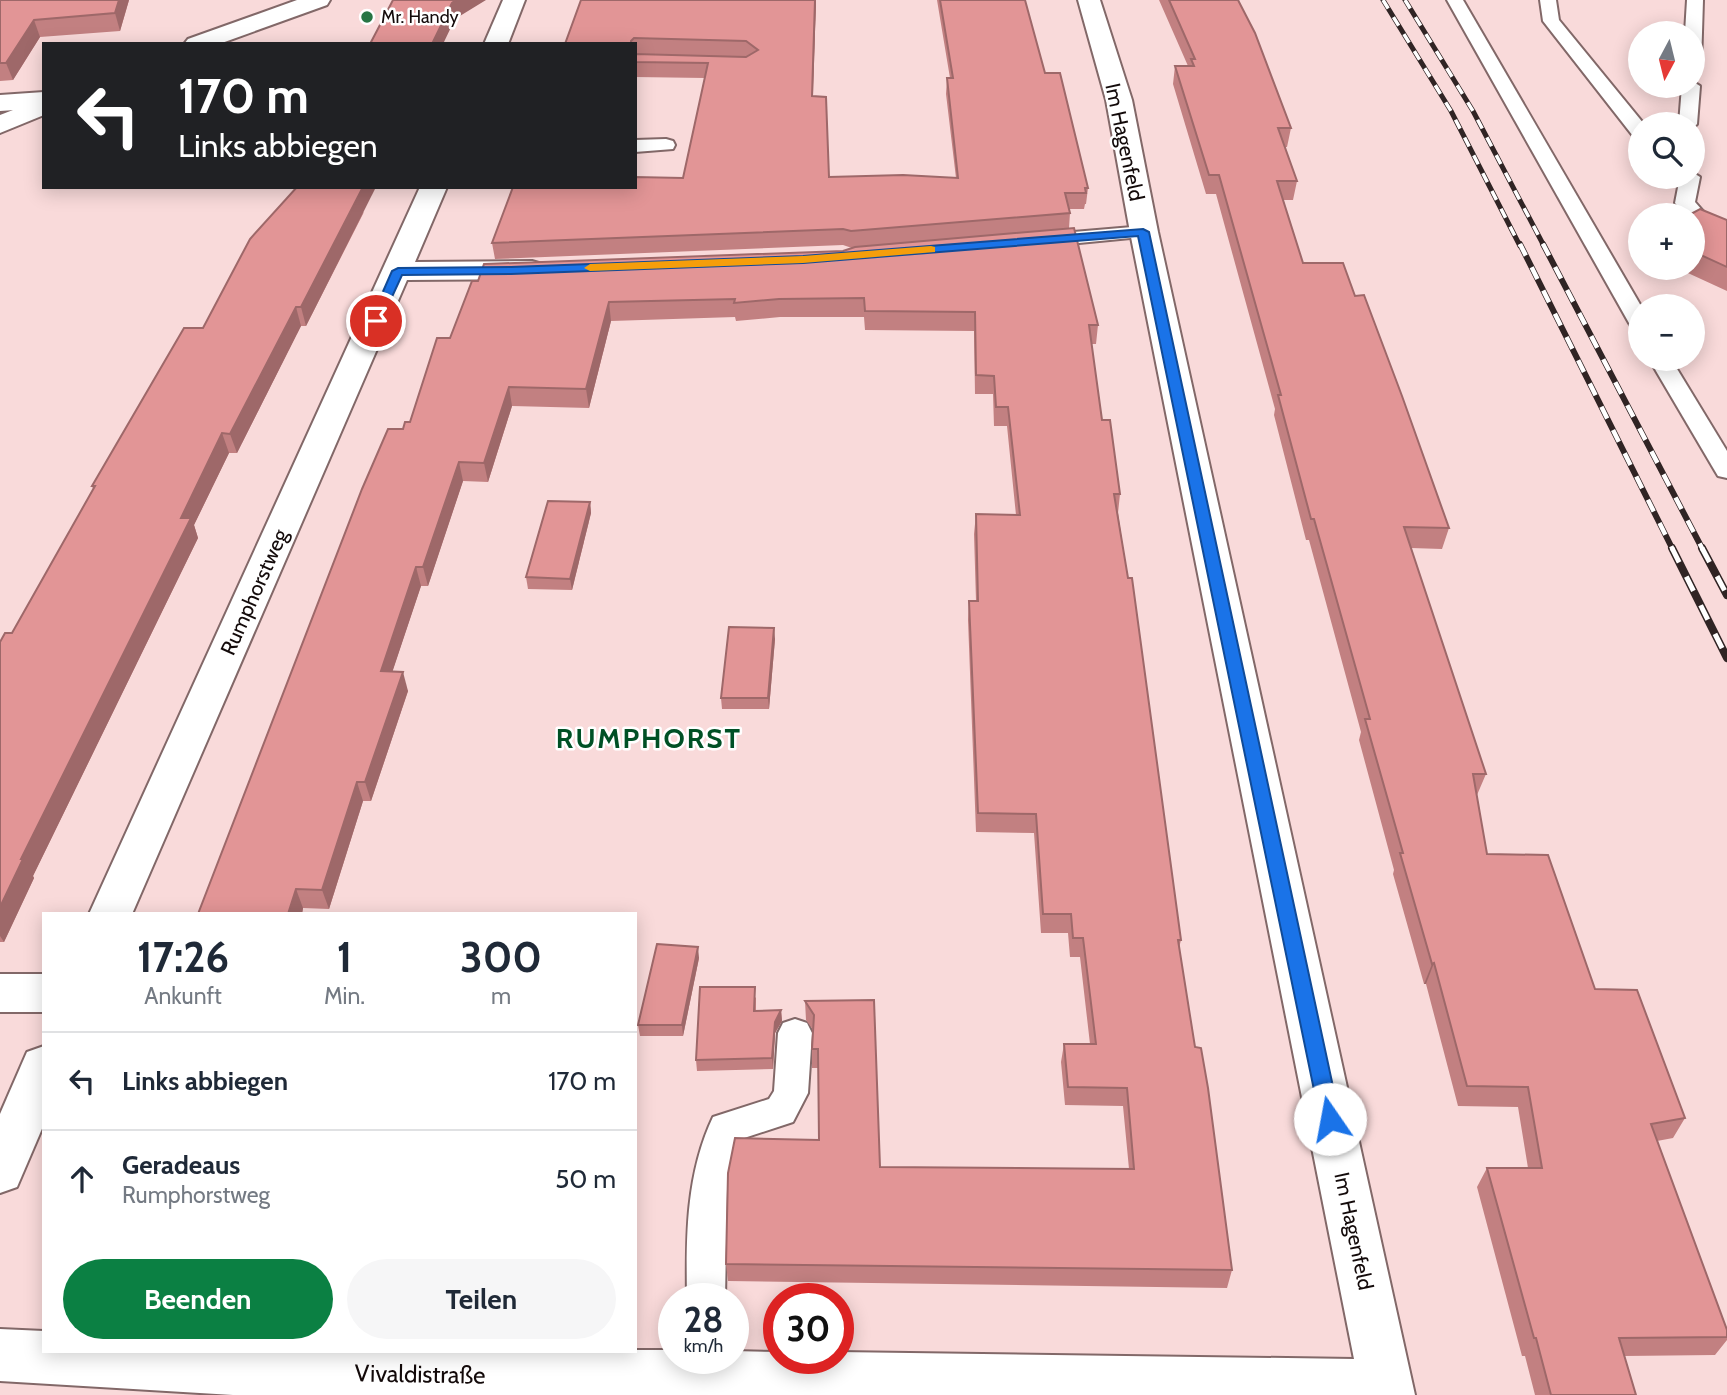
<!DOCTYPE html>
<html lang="de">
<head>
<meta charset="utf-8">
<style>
  body { margin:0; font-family:Cabin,sans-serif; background:#f6f6f7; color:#1f2937; height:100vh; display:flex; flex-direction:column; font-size:26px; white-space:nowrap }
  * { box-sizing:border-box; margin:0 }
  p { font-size:23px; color:#747a83 }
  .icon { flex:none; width:38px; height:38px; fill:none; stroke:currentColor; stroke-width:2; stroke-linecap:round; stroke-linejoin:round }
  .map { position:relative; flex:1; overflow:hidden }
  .side { position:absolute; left:42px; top:912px; width:595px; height:441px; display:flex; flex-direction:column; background:#fff; border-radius:0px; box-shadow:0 4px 18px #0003 }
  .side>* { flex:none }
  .guide { position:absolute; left:42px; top:42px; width:595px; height:147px; border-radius:0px; box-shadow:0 4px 18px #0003; background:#202124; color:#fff; overflow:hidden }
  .needle { width:46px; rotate:187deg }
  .tools { position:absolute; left:1628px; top:21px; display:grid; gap:14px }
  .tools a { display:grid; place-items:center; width:77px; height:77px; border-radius:50%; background:#fff; box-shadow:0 4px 18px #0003; font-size:35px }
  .speed { position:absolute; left:658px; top:1283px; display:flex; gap:14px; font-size:35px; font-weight:700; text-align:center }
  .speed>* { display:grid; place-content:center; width:91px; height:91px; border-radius:50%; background:#fff; box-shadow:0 4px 18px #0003; line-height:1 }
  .speed small { font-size:18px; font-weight:400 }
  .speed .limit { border:10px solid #d22; background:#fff; color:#111 }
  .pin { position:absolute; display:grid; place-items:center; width:60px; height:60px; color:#fff; margin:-30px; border:4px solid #fff; border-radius:50%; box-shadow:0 2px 7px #0007 }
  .me { position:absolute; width:77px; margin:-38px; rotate:348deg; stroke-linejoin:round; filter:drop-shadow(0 0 5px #0008) }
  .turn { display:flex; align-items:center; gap:24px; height:147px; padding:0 21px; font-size:32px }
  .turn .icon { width:91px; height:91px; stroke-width:2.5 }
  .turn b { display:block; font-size:49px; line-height:60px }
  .eta { display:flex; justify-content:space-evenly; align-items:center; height:119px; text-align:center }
  .eta b { font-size:42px; font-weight:800; line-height:49px }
  .cta { display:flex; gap:14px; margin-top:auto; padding:14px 21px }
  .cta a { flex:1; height:80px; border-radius:42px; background:#0b8043; color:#fff; font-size:28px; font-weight:800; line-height:80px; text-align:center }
  .cta a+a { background:#f6f6f7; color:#1f2937 }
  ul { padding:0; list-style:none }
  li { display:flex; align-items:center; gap:21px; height:98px; padding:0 21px; border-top:2px solid #e0e1e3 }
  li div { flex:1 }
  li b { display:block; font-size:26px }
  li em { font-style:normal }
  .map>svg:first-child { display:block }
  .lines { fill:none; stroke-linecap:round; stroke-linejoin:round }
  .service-casing { stroke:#826868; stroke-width:4 }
  .minor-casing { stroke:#826868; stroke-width:4 }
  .tertiary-casing { stroke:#826868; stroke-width:4 }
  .service { fill:#fff; fill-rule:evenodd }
  .minor { fill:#fff; fill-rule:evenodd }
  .tertiary { fill:#fff; fill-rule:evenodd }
  .rail-far2-casing { stroke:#302424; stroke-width:5 }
  .rail-far1-casing { stroke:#302424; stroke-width:6 }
  .rail-casing { stroke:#302424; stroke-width:8 }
  .rail-far2 { stroke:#fff; stroke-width:3.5; stroke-dasharray:10; stroke-linecap:butt }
  .rail-far1 { stroke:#fff; stroke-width:4.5; stroke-dasharray:13; stroke-linecap:butt }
  .rail { stroke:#fff; stroke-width:5; stroke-dasharray:16; stroke-linecap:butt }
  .wall { fill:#c28081 }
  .shaded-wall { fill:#9e6869 }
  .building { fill:#e29596; stroke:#9e6869; stroke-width:2 }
  .route { fill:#1a73e8; stroke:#114b97; stroke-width:2 }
  .slow { fill:#f59e0b }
  .poi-dot { fill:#287544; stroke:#fff; stroke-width:2.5 }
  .labels { text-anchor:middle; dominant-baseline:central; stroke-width:5; stroke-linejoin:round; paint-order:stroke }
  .far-poi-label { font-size:18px; fill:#130a0a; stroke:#fff; text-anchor:start }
  .street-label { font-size:21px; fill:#130a0a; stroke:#fff }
  .near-street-label { font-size:24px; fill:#130a0a; stroke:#fff }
  .district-label { font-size:28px; font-weight:bold; letter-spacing:2px; fill:#005025; stroke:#fff }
</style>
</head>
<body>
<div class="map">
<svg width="1727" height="1395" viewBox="0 0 1727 1395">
  <rect width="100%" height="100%" fill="#f9dada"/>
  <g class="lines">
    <!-- service casing -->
    <g class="service-casing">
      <g id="service">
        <polygon points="1447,0 1463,0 1641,306 1640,330 1632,328 1629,323"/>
        <polygon points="1540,0 1556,0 1559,20 1644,124 1640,124 1640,138 1633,136 1543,21"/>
        <polygon points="1687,0 1703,0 1701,65 1692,70 1692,33 1685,33"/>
        <polygon points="1692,81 1700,86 1697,124 1692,129 1692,124 1679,124 1682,86 1692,86"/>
        <polygon points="666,139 673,141 675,145 673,149 635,152 635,140"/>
        <polygon points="1692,172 1700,177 1695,202 1709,218 1727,226 1727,239 1695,226 1692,215 1685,215 1675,203 1680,177 1692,177"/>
        <polygon points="1144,226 1151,228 1154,232 1151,236 1038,247 1031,245 1028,241 1031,237 1038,235"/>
        <polygon points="1649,359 1671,359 1727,451 1727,478 1718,476 1715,471"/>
        <path d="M795 1019 807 1023 812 1033 808 1093 793 1122 738 1140 727 1190 725 1298H687C686 1236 686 1174 713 1117L769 1099 774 1091 778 1033 783 1023Z"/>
      </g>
    </g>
    <!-- minor casing -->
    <g class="minor-casing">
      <g id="minor">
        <polygon points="503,0 525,0 508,44 484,44"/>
        <polygon points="1078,0 1100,0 1132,100 1158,232 1415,1395 233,1395 0,1381 0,1329 44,1331 44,1351 635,1350 674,1350 674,1358 733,1358 733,1351 779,1352 779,1358 838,1358 838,1352 1354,1359 1130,232 1106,100"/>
        <polygon points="44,92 44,108 0,111 0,95"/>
        <polygon points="420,187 447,187 415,262 532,261 542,264 546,270 542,276 532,279 407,280 132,914 89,914"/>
        <rect x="0" y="974" width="44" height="38"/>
        <polygon points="44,1046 44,1124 17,1187 0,1193 0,1114 27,1052"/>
      </g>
    </g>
    <!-- tertiary casing -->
    <g class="tertiary-casing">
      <g id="tertiary">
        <polygon points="297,0 330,0 327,5 219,44 184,44 188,39"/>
        <polygon points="44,98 44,115 0,133 0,115"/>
      </g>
    </g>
    <!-- service -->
    <use href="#service" class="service"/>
    <!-- minor -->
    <use href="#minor" class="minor"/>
    <!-- tertiary -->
    <use href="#tertiary" class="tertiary"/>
    <!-- rail-far2 casing -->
    <g class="rail-far2-casing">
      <g id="rail-far2">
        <polyline points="1383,0 1451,111 1520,246"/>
        <polyline points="1405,0 1473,111 1544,246"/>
      </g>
    </g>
    <!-- rail-far1 casing -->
    <g class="rail-far1-casing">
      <g id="rail-far1">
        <polyline points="1520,244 1673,550"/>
        <polyline points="1543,244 1703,550"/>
      </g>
    </g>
    <!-- rail casing -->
    <g class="rail-casing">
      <g id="rail">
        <polyline points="1672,548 1727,658"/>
        <polyline points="1702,548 1727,595"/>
      </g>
    </g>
    <!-- rail-far2 -->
    <use href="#rail-far2" class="rail-far2"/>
    <!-- rail-far1 -->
    <use href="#rail-far1" class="rail-far1"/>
    <!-- rail -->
    <use href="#rail" class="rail"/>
  </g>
  <!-- wall -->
  <g class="wall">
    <polygon points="0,0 129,0 120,31 40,37 13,80 0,81"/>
    <polygon points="581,0 816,0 813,96 829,177 956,178 946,94 947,78 950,78 937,0 1025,0 1045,73 1088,188 1086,204 1085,204 1084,209 1069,209 1070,213 1069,228 1098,325 1096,344 1091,344 1102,420 1120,494 1118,513 1181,940 1179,948 1232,1270 1227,1288 728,1281 726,1264 819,1140 818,1068 812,1068 812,1049 813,1030 806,1020 805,1001 874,1000 880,1167 1129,1169 1123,1106 1065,1105 1061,1062 1064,1044 1090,1044 1080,957 1070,957 1068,933 1041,933 1034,833 976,832 968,620 969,601 976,601 974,534 976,514 1016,515 1007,426 994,426 993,394 975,394 974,331 865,330 864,317 780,317 736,321 735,317 611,321 589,408 512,406 488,482 463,481 428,586 421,586 392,672 408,691 371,801 363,801 329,909 303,908 302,914 198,914 403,429 410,422 478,281 843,251 852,248 843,245 495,259 492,243 683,178 705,78 635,77 635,44 565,44"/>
    <polygon points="1159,0 1238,0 1291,128 1287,147 1285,147 1297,181 1293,200 1283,200 1303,263 1355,296 1449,528 1442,549 1411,548 1486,774 1477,795 1487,854 1595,989 1685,1118 1673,1138 1657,1141 1727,1330 1727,1340 1715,1355 1624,1356 1636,1395 1535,1395 1525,1356 1522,1356 1477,1187 1487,1168 1528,1168 1518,1107 1458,1106 1426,984 1424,984 1393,874 1394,870 1359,740 1361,732 1309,540 1306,540 1274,415 1275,409 1216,194 1206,194 1173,84 1175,66 1188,66"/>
    <polygon points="364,212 306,326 301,326 237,453 229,453 194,525 198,538 33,876 34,878 4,942 0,942 0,642 12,633 93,489 92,486 203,328"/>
    <polygon points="1692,215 1727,220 1727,291 1677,268 1692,268"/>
    <polygon points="590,502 591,513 572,590 528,589 526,577"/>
    <polygon points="775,639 769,709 722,709 721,698"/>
    <polygon points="699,958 683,1036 640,1036 638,1025"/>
    <polygon points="756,997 756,1011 781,1010 782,1021 775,1033 773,1069 697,1071 696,1060"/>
  </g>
  <!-- shaded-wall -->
  <g class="shaded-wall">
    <polygon points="119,0 129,0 120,31 115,13"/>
    <polygon points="456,0 486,0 455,19 443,44 432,44 452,3"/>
    <polygon points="815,0 816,0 812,112 812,96"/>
    <polygon points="34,20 40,37 13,80 6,63"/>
    <polygon points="363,187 376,187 306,326 301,307"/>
    <polygon points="609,302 611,321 589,408 586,389"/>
    <polygon points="296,307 301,326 237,453 230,434"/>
    <polygon points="509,387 512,406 488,482 484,463"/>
    <polygon points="222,433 229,453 194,525 198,538 33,876 34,878 4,942 0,936 0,907 21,859 181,518"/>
    <polygon points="459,462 463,481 428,586 423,567"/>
    <polygon points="590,502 591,513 572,590 570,579"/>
    <polygon points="416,567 421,586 386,691 381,671"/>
    <polygon points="774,628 775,639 769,709 768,698"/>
    <polygon points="403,672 408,691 371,801 365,782"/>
    <polygon points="357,782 363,801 329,909 322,890"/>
    <polygon points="296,889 303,908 302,914 288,914"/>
    <polygon points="698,947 699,958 683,1036 682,1025"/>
    <polygon points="1434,963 1426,984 1424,984 1432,964"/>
    <polygon points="781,1010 782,1021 775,1033 773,1069 772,1058 775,1022"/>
  </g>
  <!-- building -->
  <g class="building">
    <polygon points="0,0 119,0 115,13 34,20 6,63 0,63"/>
    <polygon points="393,0 456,0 452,3 432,44 370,44"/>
    <polygon points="581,0 815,0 812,96 826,97 829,177 903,175 958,178 947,78 953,78 940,0 1025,0 1045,73 1060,73 1088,188 1085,188 1086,193 1065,193 1070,213 851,231 843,229 492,243 513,187 635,187 635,177 683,178 708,63 635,62 635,54 746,57 758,50 746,41 634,38 631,41 631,44 565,44"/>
    <polygon points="1169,0 1238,0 1255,33 1291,128 1278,128 1297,181 1277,181 1303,263 1343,263 1355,296 1364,295 1402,396 1449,528 1404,527 1486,774 1473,774 1487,854 1548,855 1595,989 1637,990 1685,1118 1651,1124 1727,1330 1727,1337 1619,1338 1636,1395 1551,1395 1536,1338 1534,1338 1487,1168 1542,1168 1528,1087 1467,1086 1434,963 1432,964 1400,853 1403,853 1365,719 1370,719 1314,519 1311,519 1278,395 1281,395 1219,175 1209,175 1175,66 1194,66 1191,59 1195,59"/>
    <polygon points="297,187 363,187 301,307 296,307 230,434 222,433 181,518 191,518 21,859 23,859 0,907 0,642 5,633 12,633 95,486 92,486 184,328 203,328 250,239"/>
    <polygon points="1700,209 1727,220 1727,267 1692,251 1692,215 1689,215"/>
    <polygon points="1074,228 1098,325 1089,325 1102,420 1110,420 1120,494 1114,494 1128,578 1132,578 1181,940 1178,940 1195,1047 1201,1048 1208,1088 1232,1270 726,1264 728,1173 735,1138 819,1140 818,1049 812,1049 814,1015 805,1001 874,1000 880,1167 1134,1169 1127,1088 1068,1087 1064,1044 1096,1044 1083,938 1073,938 1071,914 1043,914 1036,814 978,813 969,601 978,601 976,514 1020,515 1008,407 996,407 994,376 976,375 975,312 865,311 864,298 779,299 734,303 735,299 609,302 586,389 509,387 484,463 459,462 423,567 416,567 381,671 403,672 365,782 357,782 322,890 296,889 288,914 198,914 362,489 388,429 403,429 405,422 410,422 437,338 450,338 472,281 478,281 484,264 843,251 855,247"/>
    <polygon points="548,501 590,502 570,579 526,577"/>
    <polygon points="729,627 774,628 768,698 721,698"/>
    <polygon points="657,944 698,947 682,1025 638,1025"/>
    <polygon points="700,987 755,987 754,1011 781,1010 775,1022 772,1058 696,1060"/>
  </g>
  <!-- route -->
  <polygon class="route" points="1143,229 1149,232 1340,1119 1337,1125 1330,1128 1323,1125 1320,1119 1138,236 803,263 511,274 402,275 380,323 372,323 370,321 392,271 398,268 511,267 803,256"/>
  <!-- slow -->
  <polygon class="slow" points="931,246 935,247 935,252 803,263 590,271 584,268 590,264 803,256"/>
  <!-- markers -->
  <circle class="poi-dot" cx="367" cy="17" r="7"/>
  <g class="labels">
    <!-- far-poi labels -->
    <g class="far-poi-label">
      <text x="381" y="17">Mr. Handy</text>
    </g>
    <!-- street labels -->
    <g class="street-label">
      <text transform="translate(1125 142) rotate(78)">Im Hagenfeld</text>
      <text transform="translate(254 592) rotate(-66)">Rumphorstweg</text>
      <text transform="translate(1354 1231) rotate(78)">Im Hagenfeld</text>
    </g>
    <!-- near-street labels -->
    <g class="near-street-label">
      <text transform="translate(420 1374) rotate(1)">Vivaldistraße</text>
    </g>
    <!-- district labels -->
    <g class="district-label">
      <text x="649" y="738">RUMPHORST</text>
    </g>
  </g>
</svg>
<div class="tools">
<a><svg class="needle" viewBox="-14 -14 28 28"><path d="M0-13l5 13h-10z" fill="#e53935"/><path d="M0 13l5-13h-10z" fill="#747a83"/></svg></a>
<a><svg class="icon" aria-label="search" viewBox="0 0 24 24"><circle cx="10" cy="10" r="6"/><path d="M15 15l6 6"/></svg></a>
<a>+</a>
<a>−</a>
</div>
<div class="speed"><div>28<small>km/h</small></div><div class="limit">30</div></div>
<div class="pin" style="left:376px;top:321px;background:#d93025"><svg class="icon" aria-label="arrive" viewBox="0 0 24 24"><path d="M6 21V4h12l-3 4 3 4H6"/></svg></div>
<svg class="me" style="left:1330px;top:1119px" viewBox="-20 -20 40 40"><circle r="19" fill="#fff"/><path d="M0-13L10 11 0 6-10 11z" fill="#1a73e8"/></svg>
<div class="guide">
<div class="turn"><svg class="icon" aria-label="left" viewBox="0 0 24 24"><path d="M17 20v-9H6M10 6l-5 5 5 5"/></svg><div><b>170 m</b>Links abbiegen</div></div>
</div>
<section class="side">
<div class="eta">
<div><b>17:26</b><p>Ankunft</p></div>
<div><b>1</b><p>Min.</p></div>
<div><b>300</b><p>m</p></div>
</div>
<ul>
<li><svg class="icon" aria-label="left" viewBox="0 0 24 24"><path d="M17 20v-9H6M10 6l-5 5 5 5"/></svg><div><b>Links abbiegen</b></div><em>170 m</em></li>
<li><svg class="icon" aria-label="ahead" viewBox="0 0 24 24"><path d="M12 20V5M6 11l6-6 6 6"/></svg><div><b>Geradeaus</b><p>Rumphorstweg</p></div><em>50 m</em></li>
</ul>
<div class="cta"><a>Beenden</a><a>Teilen</a></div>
</section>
</div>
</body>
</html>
